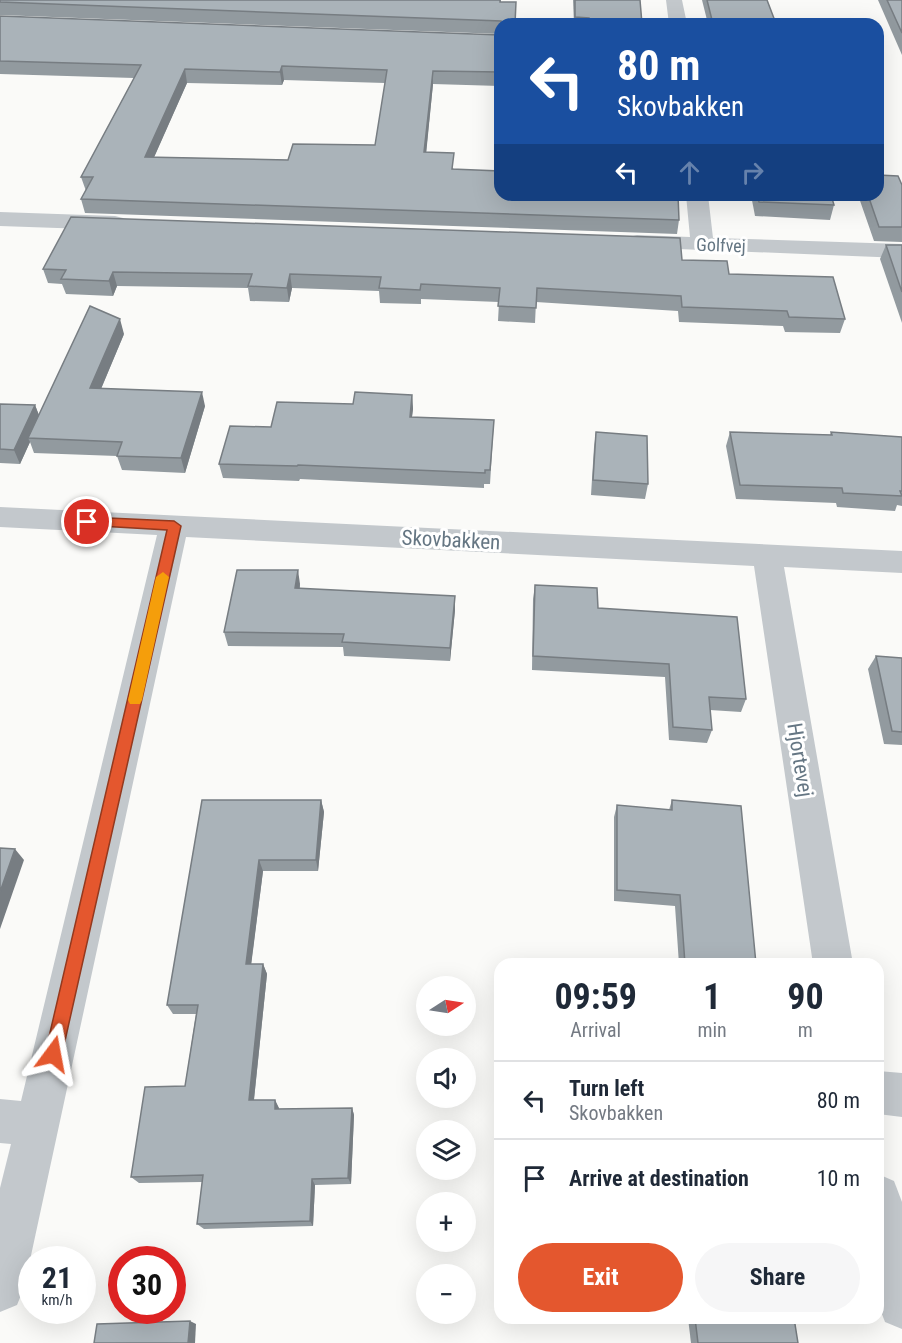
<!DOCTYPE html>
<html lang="en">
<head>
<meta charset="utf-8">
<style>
  body { margin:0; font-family:"Roboto Condensed",sans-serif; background:#f6f6f7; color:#1f2937; height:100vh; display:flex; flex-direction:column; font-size:22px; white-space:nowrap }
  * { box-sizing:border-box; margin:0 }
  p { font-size:20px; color:#747a83 }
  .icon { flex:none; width:33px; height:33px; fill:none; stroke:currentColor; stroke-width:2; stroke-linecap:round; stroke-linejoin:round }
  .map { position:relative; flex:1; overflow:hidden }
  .sheet { position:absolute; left:494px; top:958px; width:390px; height:366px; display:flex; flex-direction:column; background:#fff; border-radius:18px; box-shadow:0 6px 24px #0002 }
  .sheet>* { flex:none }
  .banner { position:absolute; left:494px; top:18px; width:390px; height:183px; border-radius:18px; box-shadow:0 6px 24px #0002; background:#1a4fa0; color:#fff; overflow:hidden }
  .needle { width:39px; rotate:78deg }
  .controls { position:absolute; left:416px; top:976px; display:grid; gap:12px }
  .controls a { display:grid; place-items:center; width:60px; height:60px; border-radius:50%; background:#fff; box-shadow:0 6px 24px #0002; font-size:30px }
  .speed { position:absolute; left:18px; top:1246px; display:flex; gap:12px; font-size:30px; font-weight:700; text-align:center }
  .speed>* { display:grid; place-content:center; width:78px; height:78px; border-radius:50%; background:#fff; box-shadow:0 6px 24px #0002; line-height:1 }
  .speed small { font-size:15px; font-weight:400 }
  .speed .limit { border:9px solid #d22; background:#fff; color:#111 }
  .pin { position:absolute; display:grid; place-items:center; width:51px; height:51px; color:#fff; margin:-26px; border:3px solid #fff; border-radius:50%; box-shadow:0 2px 6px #0007 }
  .me { position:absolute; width:66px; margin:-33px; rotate:13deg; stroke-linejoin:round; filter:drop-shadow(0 0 4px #0008) }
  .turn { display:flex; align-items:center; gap:21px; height:126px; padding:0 24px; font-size:27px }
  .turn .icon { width:78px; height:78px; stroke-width:2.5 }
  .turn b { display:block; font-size:42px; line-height:51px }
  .lanes { display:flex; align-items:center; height:57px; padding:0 24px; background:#0003; justify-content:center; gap:30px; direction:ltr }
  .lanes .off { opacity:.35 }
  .eta { display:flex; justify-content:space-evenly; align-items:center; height:102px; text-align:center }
  .eta b { font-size:36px; font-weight:700; line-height:42px }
  .cta { display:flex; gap:12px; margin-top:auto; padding:12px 24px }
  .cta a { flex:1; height:69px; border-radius:36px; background:#e4572e; color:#fff; font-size:24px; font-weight:700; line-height:69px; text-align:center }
  .cta a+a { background:#f6f6f7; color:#1f2937 }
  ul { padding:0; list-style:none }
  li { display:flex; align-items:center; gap:18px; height:78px; padding:0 24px; border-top:2px solid #e0e1e3 }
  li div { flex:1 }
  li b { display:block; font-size:22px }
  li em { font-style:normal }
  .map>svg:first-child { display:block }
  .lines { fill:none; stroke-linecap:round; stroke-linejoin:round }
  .street { fill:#c3c8cc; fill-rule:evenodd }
  .wall { fill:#929a9f; fill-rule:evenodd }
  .shaded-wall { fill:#777d82 }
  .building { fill:#aab3b9; stroke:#777d82; stroke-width:1.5; fill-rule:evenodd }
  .route { fill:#e4572e; stroke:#94391e; stroke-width:1.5 }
  .slow { fill:#f59e0b }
  .labels { text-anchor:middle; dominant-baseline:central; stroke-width:6; stroke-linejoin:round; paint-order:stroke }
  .far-street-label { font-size:18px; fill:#657683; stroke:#fff }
  .street-label { font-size:21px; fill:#657683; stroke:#fff }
</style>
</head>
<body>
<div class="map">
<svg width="902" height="1343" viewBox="0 0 902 1343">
  <rect width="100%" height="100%" fill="#fafaf8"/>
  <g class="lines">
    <!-- street -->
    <g class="street">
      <polygon points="666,0 682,0 687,24 669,24"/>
      <polygon points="686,195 708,195 713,238 902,244 902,258 629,247 626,242 629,237 637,235 690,237"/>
      <polygon points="0,212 115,216 123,218 126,223 123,228 115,230 0,226"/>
      <polygon points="0,507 902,551 902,573 784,567 853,964 813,964 754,566 186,537 24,1288 17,1305 0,1312 0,1188 11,1144 0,1143 0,1099 21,1101 157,535 0,527"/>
      <polygon points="878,1071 902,1073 902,1117 878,1114"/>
      <polygon points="878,1174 894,1181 902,1202 902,1329 885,1322 878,1304"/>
    </g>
  </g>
  <!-- wall -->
  <g class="wall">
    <polygon points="0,0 501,0 501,2 515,24 500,24 500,34 0,15"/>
    <polygon points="573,0 640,0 642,24 574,24"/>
    <polygon points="702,0 767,0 775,21 781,24 708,24"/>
    <polygon points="878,0 902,0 902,55"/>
    <path d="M0 16 500 35V86L433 84 426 152 454 169 679 220 677 234 85 213 81 199 86 191 81 177 134 78 0 74ZM284 80 385 83 375 145 288 160 154 157 187 83 282 85Z"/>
    <polygon points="902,185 902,242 874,241 858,195 878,195"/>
    <polygon points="751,195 831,195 834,205 830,220 755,216"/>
    <polygon points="886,245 902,245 902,323 880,259"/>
    <polygon points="682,260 729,274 845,319 840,333 785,332 783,326 679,322 678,311 536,302 535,323 498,321 499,302 421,299 421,304 380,303 379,291 292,288 289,302 250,301 248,288 117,286 113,296 66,294 62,284 48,283 43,269"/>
    <polygon points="124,334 101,389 205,406 185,473 122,470 117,456 34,453 30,442 20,464 0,463 0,404 35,405 39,416"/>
    <polygon points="412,395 413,409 412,417 494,420 490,484 484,484 484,488 300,479 299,481 223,478 219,464 271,427 353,404"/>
    <polygon points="596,432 648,484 645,499 591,495 594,447"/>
    <polygon points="730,432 830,435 831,432 902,437 902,506 897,505 895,511 837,507 836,503 736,499 726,446"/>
    <polygon points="300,584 300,589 455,596 455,610 450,661 344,656 343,647 228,646 224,632"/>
    <polygon points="535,585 598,608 746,699 741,712 710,710 712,730 707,743 669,740 665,677 532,670 533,599"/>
    <polygon points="876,656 902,658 902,745 884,744 868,669"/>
    <polygon points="202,800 321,800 324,812 318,871 263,871 251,964 263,964 267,974 254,1100 275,1100 279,1109 352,1108 354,1115 351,1184 315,1185 313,1226 204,1229 197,1224 202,1182 139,1183 131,1177 185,1086 196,1014 173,1014 167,1005"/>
    <polygon points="672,800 756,964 679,964 675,906 614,901 614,817 617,805 669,810"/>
    <polygon points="688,1318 794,1318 798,1343 691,1343"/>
  </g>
  <!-- shaded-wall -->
  <g class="shaded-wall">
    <polygon points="282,66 284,80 282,85 280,72"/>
    <polygon points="185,69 187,83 148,171 145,157"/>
    <polygon points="433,71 433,84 425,165 424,152"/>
    <polygon points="113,272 117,286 113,296 109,281"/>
    <polygon points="290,274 292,288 289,302 287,288"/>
    <polygon points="120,319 124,334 95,403 90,388"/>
    <polygon points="202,392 205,406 185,473 181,458"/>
    <polygon points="412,395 413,409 410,431 410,417"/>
    <polygon points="35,405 41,420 28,438 30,442 20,464 14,450"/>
    <polygon points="298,570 300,584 297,602 295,588"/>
    <polygon points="455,596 455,610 450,661 450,648"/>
    <polygon points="321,800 324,812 318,871 316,860"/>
    <polygon points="15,849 24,860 0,929 0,892"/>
    <polygon points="259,860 263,871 250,974 246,964"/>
    <polygon points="263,964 267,974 253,1108 249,1100"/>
    <polygon points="275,1100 279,1108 279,1117 275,1109"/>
    <polygon points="352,1108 354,1115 351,1184 348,1178"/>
    <polygon points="312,1179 315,1185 313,1226 310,1221"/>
    <polygon points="190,1321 196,1324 195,1343 188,1343"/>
  </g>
  <!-- building -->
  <g class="building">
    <polygon points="0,0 500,0 500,2 516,2 515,24 501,24 501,21 0,2"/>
    <polygon points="575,0 640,0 642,24 589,24 589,18 575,17"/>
    <polygon points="707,0 767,0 775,21 780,21 781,24 713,24"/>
    <polygon points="887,0 902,0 902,33"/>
    <path d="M0 16 500 35V72L433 71 424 152 454 153 452 169 500 171V195H678L679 220 81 199 93 177H81L141 65 0 61ZM282 66 387 70 375 145 293 144 288 160 145 157 185 69 280 72Z"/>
    <polygon points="878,175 898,176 902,185 902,227 879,227 868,195 878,195"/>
    <polygon points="757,195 831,195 834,205 759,202"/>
    <polygon points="71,217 680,238 682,260 727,261 729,274 833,277 845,319 789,317 787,311 682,307 681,296 537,288 536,308 498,306 500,288 421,284 420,290 379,288 381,277 290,274 287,288 248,286 252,274 113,272 109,281 61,279 66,270 43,269"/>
    <polygon points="886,245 902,245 902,292"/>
    <polygon points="90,306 120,319 90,388 202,392 181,458 117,456 122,442 28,438"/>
    <polygon points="355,392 412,395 410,417 494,420 490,470 485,470 485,473 298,465 297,466 219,464 230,426 271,427 277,402 353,404"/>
    <polygon points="0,404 35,405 14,450 0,449"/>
    <polygon points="596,432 647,436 648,484 593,480"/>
    <polygon points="730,432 832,435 831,432 902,437 902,491 900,491 902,496 843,493 842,488 740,485"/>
    <polygon points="237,570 298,570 295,588 455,596 450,648 342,642 344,634 224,632"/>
    <polygon points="535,585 597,588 598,608 737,617 746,699 709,697 712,730 673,727 669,664 533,656"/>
    <polygon points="876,656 902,658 902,732 892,731"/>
    <polygon points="202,800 321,800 316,860 259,860 246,964 263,964 249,1100 275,1100 275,1109 352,1108 348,1178 312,1179 310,1221 197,1224 203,1175 131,1177 145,1087 185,1086 198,1005 167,1005"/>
    <polygon points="672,800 741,806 756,964 685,964 680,895 617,890 617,805 672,810"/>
    <polygon points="0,848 15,849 0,892"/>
    <polygon points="695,1318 794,1318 798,1343 698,1343"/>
    <polygon points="190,1321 188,1343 94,1343 97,1324"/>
  </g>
  <!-- route -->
  <polygon class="route" points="87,517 174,521 181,526 62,1054 60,1061 53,1063 47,1061 45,1054 167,530 83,525 83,519"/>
  <!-- slow -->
  <polygon class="slow" points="163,572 169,577 142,700 140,704 130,704 128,700 156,577"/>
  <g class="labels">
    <!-- far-street labels -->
    <g class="far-street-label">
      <text transform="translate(721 245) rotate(2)">Golfvej</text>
    </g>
    <!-- street labels -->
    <g class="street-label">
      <text transform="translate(451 540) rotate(3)">Skovbakken</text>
      <text transform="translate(800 760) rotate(81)">Hjortevej</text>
    </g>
  </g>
</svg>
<div class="controls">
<a><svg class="needle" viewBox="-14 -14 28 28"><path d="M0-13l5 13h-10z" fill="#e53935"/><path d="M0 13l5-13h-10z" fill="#747a83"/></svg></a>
<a><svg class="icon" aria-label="sound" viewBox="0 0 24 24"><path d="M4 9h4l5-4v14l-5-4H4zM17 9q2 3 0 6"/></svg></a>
<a><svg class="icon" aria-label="layers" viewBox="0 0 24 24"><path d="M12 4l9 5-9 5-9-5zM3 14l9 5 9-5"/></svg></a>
<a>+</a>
<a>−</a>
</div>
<div class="speed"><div>21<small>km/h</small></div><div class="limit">30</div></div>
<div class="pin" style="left:87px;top:522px;background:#d93025"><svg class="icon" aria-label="arrive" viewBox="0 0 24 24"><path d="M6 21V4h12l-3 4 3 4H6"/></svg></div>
<svg class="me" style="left:53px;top:1054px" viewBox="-20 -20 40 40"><path d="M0-17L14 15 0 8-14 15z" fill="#e4572e" stroke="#fff" stroke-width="4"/></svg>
<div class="banner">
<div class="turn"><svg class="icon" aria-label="left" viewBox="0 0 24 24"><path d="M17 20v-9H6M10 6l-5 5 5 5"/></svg><div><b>80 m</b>Skovbakken</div></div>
<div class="lanes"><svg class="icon" aria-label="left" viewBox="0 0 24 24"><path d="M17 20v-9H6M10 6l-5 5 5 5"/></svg><svg class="icon off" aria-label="ahead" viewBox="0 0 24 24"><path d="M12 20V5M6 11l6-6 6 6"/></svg><svg class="icon off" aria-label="right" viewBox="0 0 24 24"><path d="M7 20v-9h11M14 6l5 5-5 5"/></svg></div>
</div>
<section class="sheet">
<div class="eta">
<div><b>09:59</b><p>Arrival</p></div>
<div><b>1</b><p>min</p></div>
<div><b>90</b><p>m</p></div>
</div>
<ul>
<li><svg class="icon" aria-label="left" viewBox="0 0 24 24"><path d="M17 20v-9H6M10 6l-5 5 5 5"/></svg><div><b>Turn left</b><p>Skovbakken</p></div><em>80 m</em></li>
<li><svg class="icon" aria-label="arrive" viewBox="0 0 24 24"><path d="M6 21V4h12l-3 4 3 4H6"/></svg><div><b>Arrive at destination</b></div><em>10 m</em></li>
</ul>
<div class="cta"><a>Exit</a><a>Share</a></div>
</section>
</div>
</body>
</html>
